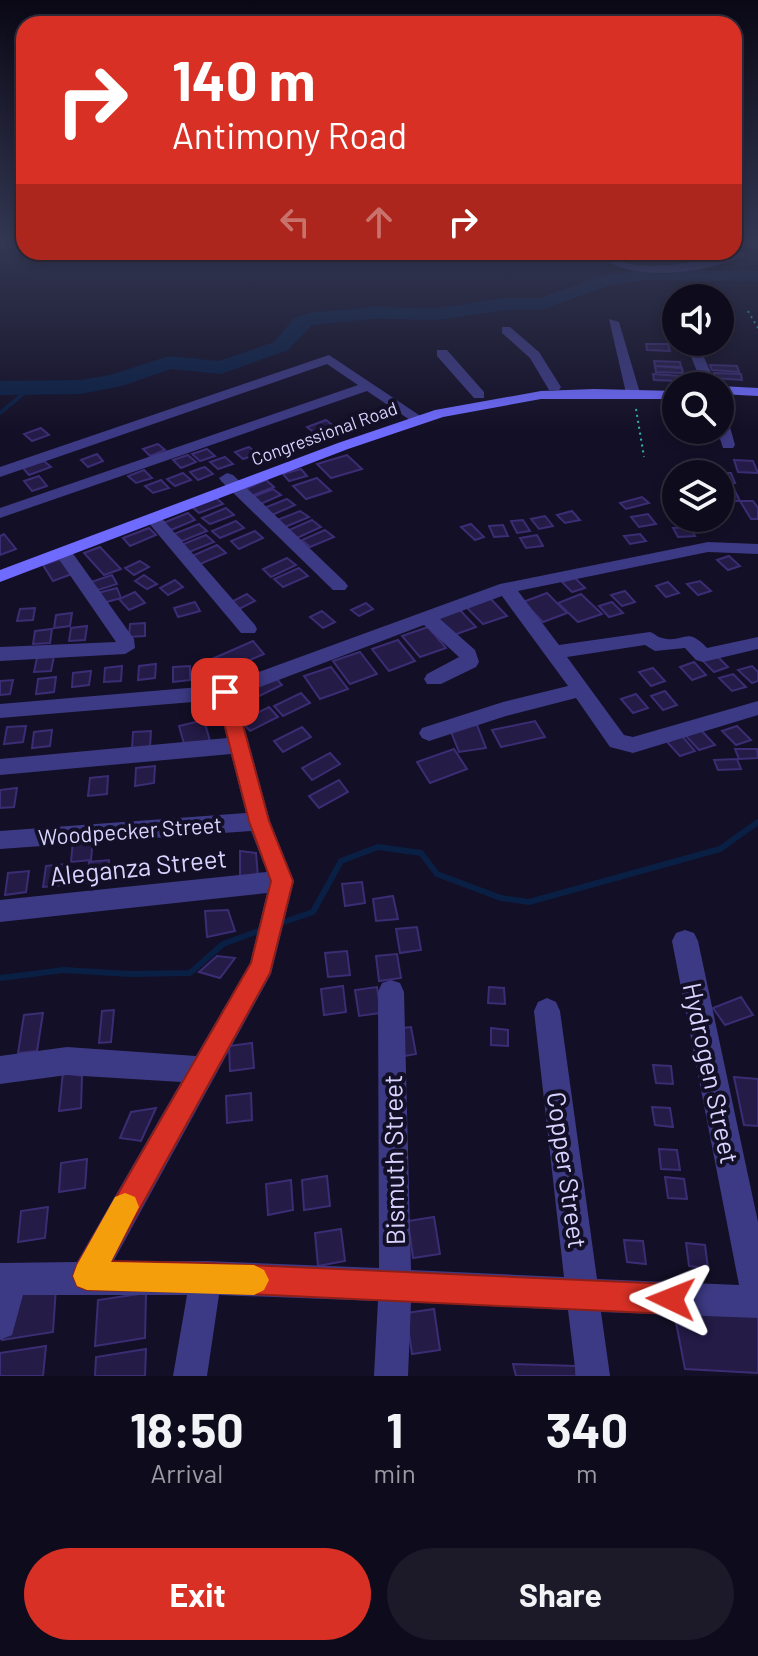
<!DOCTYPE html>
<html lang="en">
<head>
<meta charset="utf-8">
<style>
  body { margin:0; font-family:Barlow,sans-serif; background:#1c1929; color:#f1f3f6; height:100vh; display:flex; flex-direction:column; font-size:30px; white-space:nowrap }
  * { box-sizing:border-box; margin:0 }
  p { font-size:26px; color:#9b9ba3 }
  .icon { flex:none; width:44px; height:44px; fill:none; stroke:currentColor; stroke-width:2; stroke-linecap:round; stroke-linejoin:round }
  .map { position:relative; height:1376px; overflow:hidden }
  .drawer { display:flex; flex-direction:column; background:#0e0b1c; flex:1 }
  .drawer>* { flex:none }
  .hud { position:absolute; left:16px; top:16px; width:726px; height:244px; border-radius:24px; box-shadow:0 4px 12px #0003,0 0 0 2px #2e2b3b; background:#d93025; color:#fff; overflow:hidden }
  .tools { position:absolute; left:662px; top:284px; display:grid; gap:16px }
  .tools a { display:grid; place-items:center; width:72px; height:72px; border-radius:50%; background:#0e0b1c; box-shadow:0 4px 12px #0003,0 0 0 2px #2e2b3b; font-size:40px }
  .pin { position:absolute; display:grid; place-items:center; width:68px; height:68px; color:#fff; margin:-34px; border-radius:16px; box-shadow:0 4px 12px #0006 }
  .me { position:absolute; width:88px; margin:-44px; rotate:272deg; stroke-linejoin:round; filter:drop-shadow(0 0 6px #0008) }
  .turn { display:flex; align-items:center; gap:28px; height:168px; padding:0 24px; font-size:36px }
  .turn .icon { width:104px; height:104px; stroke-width:2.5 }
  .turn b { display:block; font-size:56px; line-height:68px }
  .lanes { display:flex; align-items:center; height:76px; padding:0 24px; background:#0003; justify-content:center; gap:40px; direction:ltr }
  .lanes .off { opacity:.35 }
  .eta { display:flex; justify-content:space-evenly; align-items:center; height:136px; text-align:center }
  .eta b { font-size:48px; font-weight:700; line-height:56px }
  .cta { display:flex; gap:16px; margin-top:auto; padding:16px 24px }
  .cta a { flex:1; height:92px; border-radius:48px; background:#d93025; color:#fff; font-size:32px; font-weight:700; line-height:92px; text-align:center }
  .cta a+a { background:#1c1929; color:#f1f3f6 }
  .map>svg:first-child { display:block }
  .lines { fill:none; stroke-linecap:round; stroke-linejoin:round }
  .stream-far1 { stroke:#0a1f44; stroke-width:4 }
  .stream { stroke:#0a1f44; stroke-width:6 }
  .river { fill:#0a1f44; fill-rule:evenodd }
  .building { fill:#241b47; stroke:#3b2d73; stroke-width:2 }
  .path { stroke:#2fb8b0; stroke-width:2; stroke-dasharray:2 4; stroke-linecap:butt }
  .minor { fill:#3d3a85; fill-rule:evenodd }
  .secondary { fill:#6f6bff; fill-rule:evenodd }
  .route { fill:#d93025; stroke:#8d1f18; stroke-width:2 }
  .slow { fill:#f59e0b }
  .labels { text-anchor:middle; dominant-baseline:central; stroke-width:8; stroke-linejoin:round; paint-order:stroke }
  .far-street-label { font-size:18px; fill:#d9d4ff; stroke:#130f26 }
  .street-label { font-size:22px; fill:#d9d4ff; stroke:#130f26 }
  .near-street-label { font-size:26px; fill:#d9d4ff; stroke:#130f26 }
</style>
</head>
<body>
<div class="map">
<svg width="758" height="1376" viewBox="0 0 758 1376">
  <rect width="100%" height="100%" fill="#130f26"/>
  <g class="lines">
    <!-- stream-far1 -->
    <polyline class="stream-far1" points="0,413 29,389"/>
    <!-- stream -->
    <g class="stream">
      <polyline points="278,924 313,912 341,861 378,847 421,853 437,874 501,898 529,902 720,849 758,822"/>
      <polyline points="0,978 64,970 129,974 190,973 223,944 261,930"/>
    </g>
    <!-- river -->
    <polygon class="river" points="645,270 758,271 758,281 645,280 610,285 542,310 505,310 439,320 372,319 312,325 288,350 221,374 171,369 122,386 81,394 0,395 0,381 81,380 110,375 169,356 219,361 274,342 294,318 309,313 372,307 439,308 505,298 540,298 600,276"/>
  </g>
  <!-- building -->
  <g class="building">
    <polygon points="677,254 717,254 722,259 685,261"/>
    <polygon points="646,344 668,344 670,351 647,350"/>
    <polygon points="654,361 680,362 681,367 655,366"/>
    <polygon points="710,365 737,366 739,372 712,370"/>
    <polygon points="655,366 682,368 683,373 656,372"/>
    <polygon points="714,373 741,374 742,380 715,378"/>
    <polygon points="653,374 680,376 681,381 654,380"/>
    <polygon points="326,420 339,430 320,437 307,427"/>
    <polygon points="41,428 49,435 32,441 24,434"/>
    <polygon points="158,444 165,450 150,456 143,449"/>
    <polygon points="249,447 258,454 243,459 235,452"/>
    <polygon points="207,449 215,456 200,461 192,454"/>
    <polygon points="97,454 103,461 88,467 81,460"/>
    <polygon points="188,455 196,462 181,468 173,460"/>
    <polygon points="347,455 362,469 331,478 317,464"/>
    <polygon points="225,457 233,464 218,469 210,462"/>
    <polygon points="734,460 753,461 758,473 738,472"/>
    <polygon points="44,461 51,467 29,475 23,468"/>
    <polygon points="205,467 213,474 198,480 190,472"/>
    <polygon points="301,469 307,476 289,481 283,474"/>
    <polygon points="144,470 152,478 136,483 128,476"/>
    <polygon points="688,472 731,473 735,483 720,483 720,474"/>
    <polygon points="183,473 191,480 175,486 167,479"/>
    <polygon points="39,476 47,486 32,491 24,481"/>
    <polygon points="317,478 331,491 306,499 293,486"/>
    <polygon points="161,480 169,488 153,493 145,486"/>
    <polygon points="266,480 274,487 251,496 243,490"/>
    <polygon points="273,489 281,495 258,505 250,498"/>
    <polygon points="720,489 734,489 740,501 720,501"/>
    <polygon points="215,497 223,504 199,513 191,506"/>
    <polygon points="642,497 649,503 626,509 620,503"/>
    <polygon points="287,499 295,505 272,515 264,508"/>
    <polygon points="740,501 753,501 758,508 758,519 751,519"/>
    <polygon points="226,508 234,515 210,524 202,518"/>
    <polygon points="300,511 309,517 285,527 277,520"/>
    <polygon points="572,511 580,520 565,523 557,515"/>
    <polygon points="188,513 195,520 171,530 163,523"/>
    <polygon points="648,514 656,524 639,527 631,517"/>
    <polygon points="545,516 553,526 539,529 531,519"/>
    <polygon points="312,520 321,527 297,538 289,530"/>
    <polygon points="523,520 530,531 517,533 511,521"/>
    <polygon points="236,521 244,528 220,538 212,531"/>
    <polygon points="199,524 207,531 182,541 174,534"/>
    <polygon points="471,524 484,537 475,540 461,527"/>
    <polygon points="503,525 508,536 494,537 489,526"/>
    <polygon points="690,527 695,536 678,537 673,528"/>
    <polygon points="149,528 156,535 130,546 123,538"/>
    <polygon points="325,530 334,537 310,547 302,540"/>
    <polygon points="255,531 263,538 239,549 231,541"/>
    <polygon points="4,534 16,549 0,555 0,536"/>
    <polygon points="640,534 646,541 630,544 624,536"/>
    <polygon points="206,535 214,542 189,552 181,545"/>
    <polygon points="537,535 543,546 526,548 520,538"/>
    <polygon points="217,545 226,553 200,564 192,556"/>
    <polygon points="100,547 121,569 104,575 84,553"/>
    <polygon points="729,556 740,566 728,570 717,560"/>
    <polygon points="287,558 296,565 271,577 263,569"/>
    <polygon points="61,559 72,574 53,581 43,565"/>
    <polygon points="140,561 149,567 134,575 125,568"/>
    <polygon points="299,568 308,576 283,587 274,579"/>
    <polygon points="112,575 117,584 95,591 91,582"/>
    <polygon points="144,575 157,584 147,589 135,581"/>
    <polygon points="575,578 585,588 572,592 562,582"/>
    <polygon points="175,580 183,587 168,595 160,588"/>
    <polygon points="700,581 711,591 698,595 687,584"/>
    <polygon points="668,582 679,593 666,597 656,586"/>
    <polygon points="117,588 121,598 103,603 98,593"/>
    <polygon points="625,591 635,602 622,606 611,595"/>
    <polygon points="135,592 145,603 129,610 119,599"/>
    <polygon points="547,593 567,613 543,622 523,602"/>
    <polygon points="247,594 255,601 239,609 231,602"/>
    <polygon points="581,594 602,614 578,622 558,603"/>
    <polygon points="488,596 507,616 483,624 464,605"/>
    <polygon points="195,602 200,611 178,617 174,608"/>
    <polygon points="612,602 623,613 609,617 599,606"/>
    <polygon points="366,603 373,609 359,616 351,610"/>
    <polygon points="457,607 476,627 451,636 433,616"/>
    <polygon points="35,608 33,620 17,621 20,609"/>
    <polygon points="322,611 335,622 323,628 310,617"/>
    <polygon points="72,613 70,626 54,628 56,615"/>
    <polygon points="145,623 145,636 129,637 130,624"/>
    <polygon points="87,626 85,640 69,641 71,628"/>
    <polygon points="428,627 446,648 420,657 402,636"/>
    <polygon points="52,629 50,643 33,644 35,631"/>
    <polygon points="398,640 415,661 389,671 372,649"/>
    <polygon points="253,641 264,654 222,672 212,659"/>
    <polygon points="360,652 377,674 350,684 333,661"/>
    <polygon points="54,656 51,671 34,672 37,658"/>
    <polygon points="717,656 728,667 714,672 701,659"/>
    <polygon points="694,662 706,675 692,680 680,667"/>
    <polygon points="156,664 155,678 138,680 139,666"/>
    <polygon points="122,666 121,681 104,682 105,668"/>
    <polygon points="190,666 190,680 173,682 173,667"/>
    <polygon points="752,666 758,672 758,681 752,683 738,670"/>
    <polygon points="331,667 348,689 320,699 304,676"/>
    <polygon points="653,668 665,681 651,686 639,672"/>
    <polygon points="91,671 89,685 72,687 73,673"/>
    <polygon points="733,674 746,687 732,691 719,678"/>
    <polygon points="274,676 282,685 255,698 247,688"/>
    <polygon points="56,677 54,692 36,694 38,679"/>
    <polygon points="13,680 10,694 0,695 0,681"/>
    <polygon points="665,691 677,705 663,710 651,696"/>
    <polygon points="301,693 310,703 283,716 274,706"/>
    <polygon points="636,694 648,708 633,713 621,699"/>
    <polygon points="269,707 278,717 250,731 241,721"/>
    <polygon points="204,720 210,741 185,747 179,726"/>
    <polygon points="535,721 545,737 501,747 492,730"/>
    <polygon points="477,725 486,748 459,752 450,729"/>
    <polygon points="26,726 23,742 4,744 7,727"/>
    <polygon points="737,726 751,740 736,745 722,731"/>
    <polygon points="302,727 311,737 283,752 274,741"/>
    <polygon points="52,730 50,746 32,748 34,732"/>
    <polygon points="701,730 715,745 699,750 686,736"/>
    <polygon points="151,731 150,747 132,749 133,732"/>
    <polygon points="682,736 695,751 680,756 667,742"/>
    <polygon points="454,749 467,769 430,783 417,762"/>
    <polygon points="735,749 757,749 758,758 739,759"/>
    <polygon points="330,753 340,764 312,780 302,768"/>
    <polygon points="737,759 741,769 718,770 714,760"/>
    <polygon points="155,766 154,783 135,786 136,768"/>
    <polygon points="108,776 107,794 88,796 90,778"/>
    <polygon points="339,780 348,792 319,808 309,796"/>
    <polygon points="17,788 14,807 0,808 0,790"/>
    <polygon points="93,839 91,860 71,862 73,841"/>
    <polygon points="240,851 256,853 258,877 240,876"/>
    <polygon points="109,860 108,881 87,883 89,862"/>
    <polygon points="66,864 64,885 43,887 46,866"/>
    <polygon points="29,871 26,892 5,895 8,873"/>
    <polygon points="362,882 365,903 345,906 342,884"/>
    <polygon points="393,896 398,919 376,921 373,899"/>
    <polygon points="228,910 235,931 207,937 205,911"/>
    <polygon points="417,927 421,950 400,953 396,929"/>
    <polygon points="347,951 350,975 328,977 325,953"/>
    <polygon points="397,954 401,978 379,981 376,956"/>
    <polygon points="217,956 235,958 220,978 199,972"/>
    <polygon points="343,986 346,1012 324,1015 321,989"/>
    <polygon points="377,987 381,1013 359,1016 355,990"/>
    <polygon points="489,987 504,988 505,1004 488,1003"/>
    <polygon points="741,997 753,1015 725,1025 713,1008"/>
    <polygon points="114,1010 111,1042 99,1043 102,1011"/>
    <polygon points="43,1013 37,1051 18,1053 24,1015"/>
    <polygon points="411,1027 416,1054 393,1058 393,1029"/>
    <polygon points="491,1028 508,1030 508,1046 491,1045"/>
    <polygon points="252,1043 254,1068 230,1071 229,1046"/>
    <polygon points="653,1065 671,1066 673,1084 656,1083"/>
    <polygon points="63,1072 82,1076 81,1108 59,1111"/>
    <polygon points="734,1077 758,1079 758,1126 744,1125"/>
    <polygon points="251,1093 252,1120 227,1123 226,1096"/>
    <polygon points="652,1107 670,1108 673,1127 655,1125"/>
    <polygon points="156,1108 141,1141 120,1138 131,1112"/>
    <polygon points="659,1149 677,1150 680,1170 661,1169"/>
    <polygon points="87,1159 85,1188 59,1192 61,1163"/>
    <polygon points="327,1176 330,1206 304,1210 302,1180"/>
    <polygon points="665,1177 684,1179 687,1199 668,1198"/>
    <polygon points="291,1180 293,1210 268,1215 266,1184"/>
    <polygon points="48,1207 45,1238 18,1242 21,1211"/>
    <polygon points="434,1217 440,1254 413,1258 408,1221"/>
    <polygon points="341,1229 345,1261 318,1266 315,1233"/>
    <polygon points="624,1240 643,1241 646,1264 627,1262"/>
    <polygon points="686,1243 705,1245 708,1268 689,1266"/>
    <polygon points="56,1287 53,1332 2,1340 7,1294"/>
    <polygon points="146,1293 145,1338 95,1346 98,1300"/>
    <polygon points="672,1302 758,1302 758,1373 685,1369"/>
    <polygon points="434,1309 440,1350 412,1354 406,1313"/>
    <polygon points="46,1346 43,1376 0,1376 0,1353"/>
    <polygon points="146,1349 145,1376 95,1376 96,1357"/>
    <polygon points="513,1364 576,1366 576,1376 516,1376"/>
  </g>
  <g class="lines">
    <!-- path -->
    <g class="path">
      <polyline points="748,311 758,328"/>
      <polyline points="636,409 644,457"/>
    </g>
    <!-- minor -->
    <g class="minor">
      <path d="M740 251 745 254 744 256C706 273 626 285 596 252 610 252 617 263 631 264 667 269 706 261 740 251Z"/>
      <polygon points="609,319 619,322 640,393 638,396 626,393"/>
      <polygon points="502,327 510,327 539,352 561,387 559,390 549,390 530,358 502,333"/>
      <polygon points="685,342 697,342 717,386 703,386"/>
      <polygon points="437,350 447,350 484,392 484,398 474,398 437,356"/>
      <polygon points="329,355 425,419 423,422 413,422 367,391 0,518 0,508 358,385 327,364 0,477 0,467"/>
      <polygon points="720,412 727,416 735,445 733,448 723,448 717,430 720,430"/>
      <polygon points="227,473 233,475 345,582 348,586 345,590 333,590 221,481 219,478"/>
      <polygon points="153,513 159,515 255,625 257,629 255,633 241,633 147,521 145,518"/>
      <path d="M708 542 758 544V554L708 552 518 591 559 645 650 632C654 633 657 637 662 638 684 644 686 625 707 648L758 637V649L703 662 696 660 685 648 655 651 645 645 567 657 624 735 633 737 758 701V715L633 753 610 747 576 698 506 716 429 741 422 738 419 733 422 728 503 702 568 686 502 596 440 619 475 650 479 662 476 667 441 684H427L424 679 427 674 459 657 424 625 236 696 270 821 294 881 271 974 113 1262 206 1261 379 1268 378 992 382 983 391 980 400 983 404 992 411 1270 564 1277 534 1011 538 1002 547 998 556 1002 560 1011 597 1279 739 1285 672 941 676 933 685 930 694 933 698 941 758 1222V1318L601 1312 610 1376H576L568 1310 411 1302 408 1376H374L378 1301 219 1295 207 1376H173L187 1295H23L12 1335 0 1340V1263L77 1262 181 1082 67 1075 0 1084V1056L67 1047 196 1056 250 963 267 893 0 922V900L267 872 251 831 0 849V831L246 813 231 754 0 775V759L227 738 217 700 0 718V704L223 685 500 584Z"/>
      <polygon points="63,547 69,548 134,639 135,648 125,654 0,661 0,647 116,642 54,552"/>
    </g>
    <!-- secondary -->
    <g class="secondary">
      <polygon points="719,386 720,386 758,388 758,396 720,394"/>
      <polygon points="594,389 676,391 676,399 541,399 443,417 348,449 0,582 0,570 338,443 435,410 541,391"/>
    </g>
  </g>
  <!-- sky -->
  <linearGradient id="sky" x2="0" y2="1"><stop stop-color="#0a0815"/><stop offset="0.56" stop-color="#333752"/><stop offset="1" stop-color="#333752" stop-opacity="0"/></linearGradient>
  <rect width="758" height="433" fill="url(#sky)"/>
  <!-- route -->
  <polygon class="route" points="225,686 234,692 269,821 293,881 270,973 111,1261 206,1263 671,1284 682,1288 686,1299 682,1310 671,1314 206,1292 87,1290 77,1286 73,1276 77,1265 251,963 271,881 249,821 216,692"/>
  <!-- slow -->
  <polygon class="slow" points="125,1193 135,1197 139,1207 111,1262 254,1265 264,1270 269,1280 264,1290 254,1295 87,1290 77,1286 73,1276 77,1265 115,1197"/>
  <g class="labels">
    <!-- far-street labels -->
    <g class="far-street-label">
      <text transform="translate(324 433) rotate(-20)">Congressional Road</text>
    </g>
    <!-- street labels -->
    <g class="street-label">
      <text transform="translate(130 830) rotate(-4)">Woodpecker Street</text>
    </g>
    <!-- near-street labels -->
    <g class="near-street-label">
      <text transform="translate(138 866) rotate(-6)">Aleganza Street</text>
      <text transform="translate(712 1073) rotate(78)">Hydrogen Street</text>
      <text transform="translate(393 1160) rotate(-91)">Bismuth Street</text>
      <text transform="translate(568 1170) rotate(82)">Copper Street</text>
    </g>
  </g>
</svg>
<div class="tools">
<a><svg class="icon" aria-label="sound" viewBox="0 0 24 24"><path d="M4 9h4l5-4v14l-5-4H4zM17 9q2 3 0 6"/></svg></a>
<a><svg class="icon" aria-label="search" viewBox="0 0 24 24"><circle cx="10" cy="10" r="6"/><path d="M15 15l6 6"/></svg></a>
<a><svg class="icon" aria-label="layers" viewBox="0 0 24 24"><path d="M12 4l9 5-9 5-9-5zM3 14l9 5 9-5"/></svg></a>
</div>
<div class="pin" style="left:225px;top:692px;background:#d93025"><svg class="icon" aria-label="arrive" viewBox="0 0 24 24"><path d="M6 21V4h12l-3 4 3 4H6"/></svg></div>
<svg class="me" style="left:671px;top:1299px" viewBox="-20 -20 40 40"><path d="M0-17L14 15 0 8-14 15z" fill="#d93025" stroke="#fff" stroke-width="4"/></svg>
<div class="hud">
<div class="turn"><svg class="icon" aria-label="right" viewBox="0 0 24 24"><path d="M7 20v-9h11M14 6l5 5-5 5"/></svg><div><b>140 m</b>Antimony Road</div></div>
<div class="lanes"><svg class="icon off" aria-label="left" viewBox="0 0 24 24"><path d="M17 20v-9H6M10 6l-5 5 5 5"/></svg><svg class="icon off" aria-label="ahead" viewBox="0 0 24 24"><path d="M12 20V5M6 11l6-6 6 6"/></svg><svg class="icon" aria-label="right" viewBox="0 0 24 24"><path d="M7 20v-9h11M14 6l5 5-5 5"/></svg></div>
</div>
</div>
<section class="drawer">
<div class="eta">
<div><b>18:50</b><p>Arrival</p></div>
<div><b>1</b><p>min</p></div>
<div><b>340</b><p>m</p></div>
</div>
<div class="cta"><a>Exit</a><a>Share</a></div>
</section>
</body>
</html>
